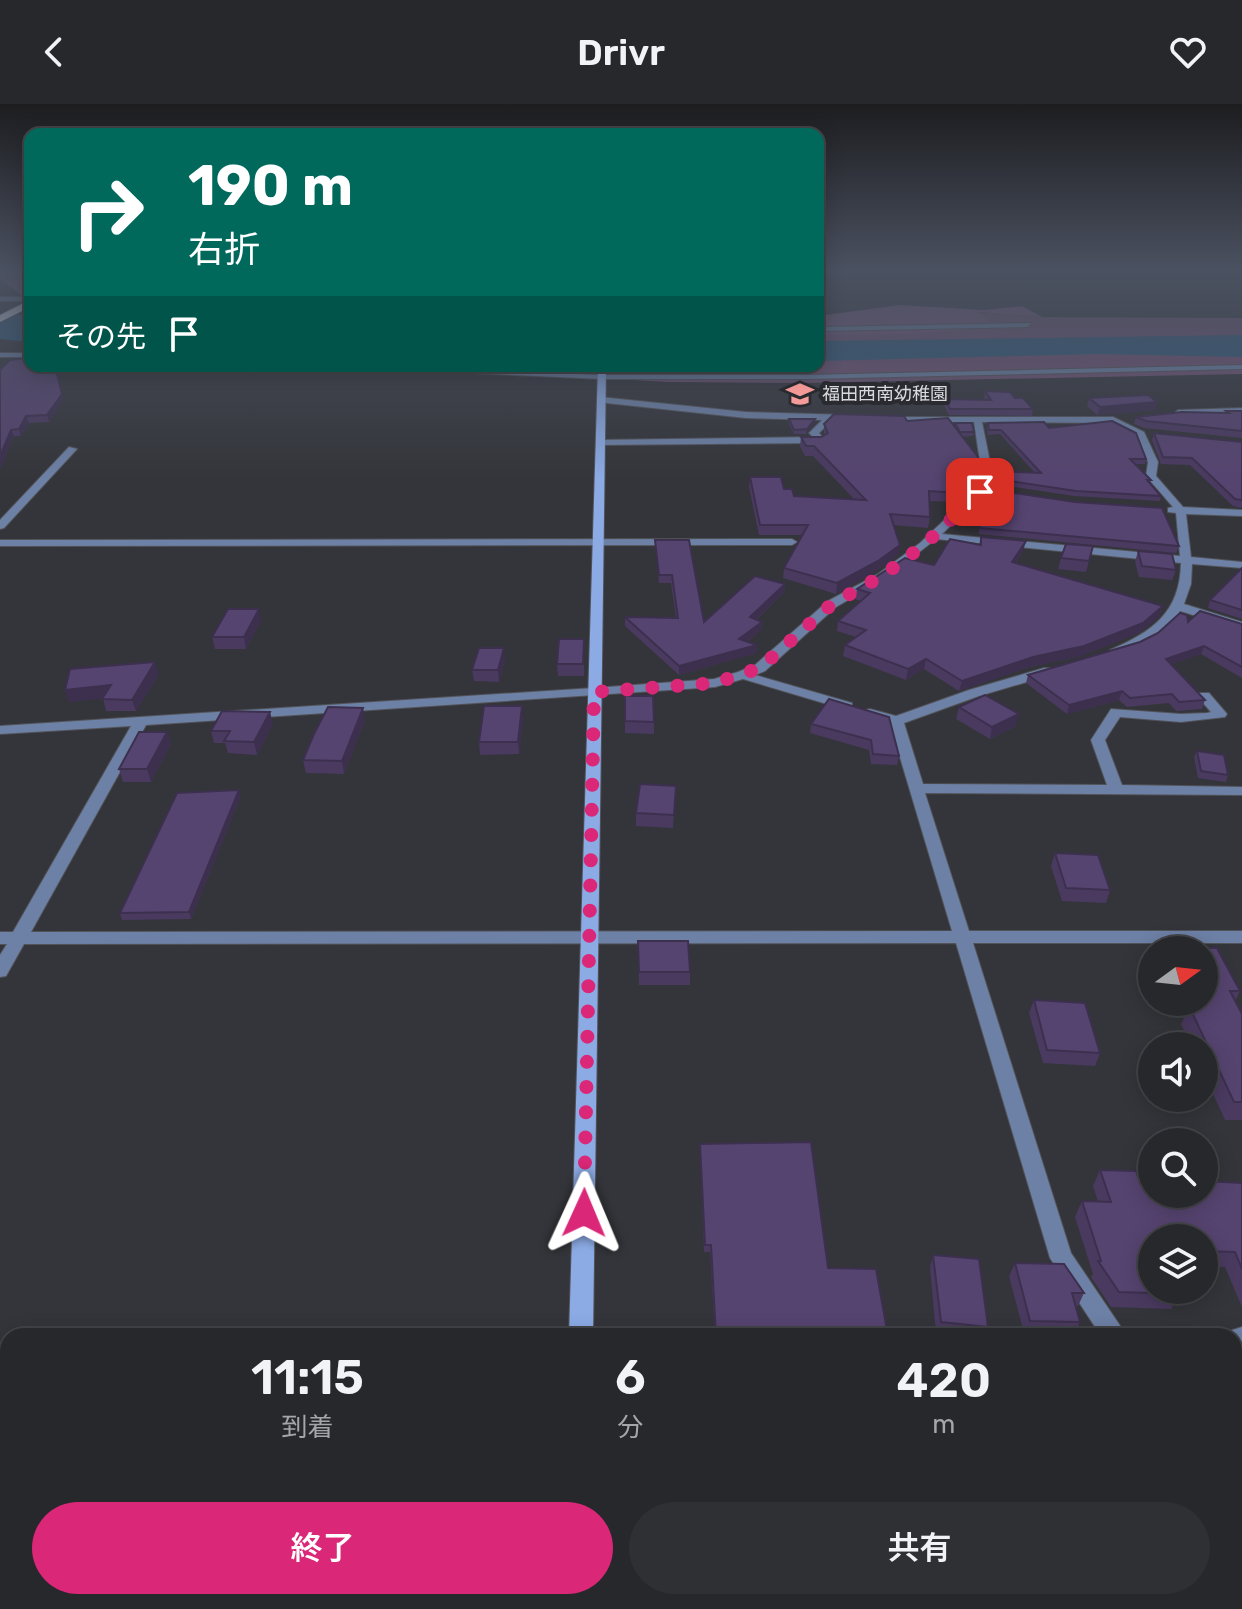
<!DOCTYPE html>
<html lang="ja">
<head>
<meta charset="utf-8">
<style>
  body { margin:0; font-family:Rubik,"Noto Sans JP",sans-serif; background:#2f3034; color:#f1f3f6; height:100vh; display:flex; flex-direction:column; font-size:30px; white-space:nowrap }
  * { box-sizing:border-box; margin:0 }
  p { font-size:26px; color:#a4a6a9 }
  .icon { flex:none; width:44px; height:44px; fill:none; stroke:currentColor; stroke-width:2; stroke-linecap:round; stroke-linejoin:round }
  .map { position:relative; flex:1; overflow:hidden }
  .details { position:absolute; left:0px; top:1224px; width:1242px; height:282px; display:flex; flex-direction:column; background:#27282c; border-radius:24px 24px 0 0; box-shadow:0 4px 20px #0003,0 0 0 2px #434448 }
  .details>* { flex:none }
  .guide { position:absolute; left:24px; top:24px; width:800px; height:244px; border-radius:16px; box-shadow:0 4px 20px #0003,0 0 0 2px #434448; background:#00695c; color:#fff; overflow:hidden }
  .needle { width:52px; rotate:75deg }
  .tools { position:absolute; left:1138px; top:832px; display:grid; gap:16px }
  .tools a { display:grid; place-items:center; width:80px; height:80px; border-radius:50%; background:#27282c; box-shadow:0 4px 20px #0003,0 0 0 2px #434448; font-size:40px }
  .pin { position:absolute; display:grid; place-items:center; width:68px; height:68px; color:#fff; margin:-34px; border-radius:16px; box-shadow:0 4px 12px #0006 }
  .me { position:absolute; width:88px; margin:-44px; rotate:1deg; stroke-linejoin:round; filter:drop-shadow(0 0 6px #0008) }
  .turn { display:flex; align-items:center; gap:28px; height:168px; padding:0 32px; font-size:36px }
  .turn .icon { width:104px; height:104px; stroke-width:2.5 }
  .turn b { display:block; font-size:56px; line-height:68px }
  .then { display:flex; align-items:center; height:76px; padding:0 32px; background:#0003; gap:16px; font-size:30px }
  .eta { display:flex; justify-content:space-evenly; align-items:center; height:136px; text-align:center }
  .eta b { font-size:48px; font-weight:600; line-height:56px }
  .primary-button { display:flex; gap:16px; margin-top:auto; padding:16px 32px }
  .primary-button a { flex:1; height:92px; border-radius:48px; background:#db2777; color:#fff; font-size:32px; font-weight:600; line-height:92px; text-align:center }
  .primary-button a+a { background:#2f3034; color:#f1f3f6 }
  header { display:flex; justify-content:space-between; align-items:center; height:104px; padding:0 32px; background:#27282c; font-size:36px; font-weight:600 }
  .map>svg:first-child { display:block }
  .green { fill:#705274 }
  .forest { fill:#7c5982 }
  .water { fill:#2d5a7c }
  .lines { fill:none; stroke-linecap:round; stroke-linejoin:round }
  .street-casing { stroke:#525358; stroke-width:2 }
  .secondary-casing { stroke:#525358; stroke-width:2 }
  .highway-casing { stroke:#525358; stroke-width:2 }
  .street { fill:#6d81a6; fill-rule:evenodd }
  .secondary { fill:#8cabe5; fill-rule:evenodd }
  .highway { fill:#dfe9fc; fill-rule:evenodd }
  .wall { fill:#4a3a60 }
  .shaded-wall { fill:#3c304e }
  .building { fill:#564470; stroke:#3c304e; stroke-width:2 }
  .route { stroke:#db2777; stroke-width:14; stroke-dasharray:0 25.2 }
  .labels { text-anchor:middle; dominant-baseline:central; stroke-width:8; stroke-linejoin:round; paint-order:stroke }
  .far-poi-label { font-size:18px; fill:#dadade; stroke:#2a2b30; text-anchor:start }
</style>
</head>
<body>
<header><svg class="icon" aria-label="back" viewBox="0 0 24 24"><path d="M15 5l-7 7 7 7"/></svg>Drivr<svg class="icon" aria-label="heart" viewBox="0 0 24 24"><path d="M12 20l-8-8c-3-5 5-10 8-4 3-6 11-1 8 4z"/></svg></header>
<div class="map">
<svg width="1242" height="1505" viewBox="0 0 1242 1505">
  <rect width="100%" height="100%" fill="#34353a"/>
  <!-- green -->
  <polygon class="green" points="974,208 1042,213 1242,214 1242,270 804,279 668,278 380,262 818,262 818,222 1023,221 988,217"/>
  <!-- forest -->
  <g class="forest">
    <polygon points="0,166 30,166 30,192 23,193 0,174"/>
    <polygon points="900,201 985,206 1022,202 1042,213 976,208 988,217 1028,221 910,230 818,231 818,225 897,226 818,223 818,212"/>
  </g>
  <!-- water -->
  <g class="water">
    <polygon points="0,210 30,211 30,238 0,235"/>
    <polygon points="1242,231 1242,253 1096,250 818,257 818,237"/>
  </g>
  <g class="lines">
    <!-- street casing -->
    <g class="street-casing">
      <g id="street">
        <rect x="0" y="193" width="30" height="4"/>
        <polygon points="1031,219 1028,223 818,227 818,223"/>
        <rect x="0" y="249" width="30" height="4"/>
        <polygon points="1242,261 1242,265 806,275 602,275 364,264 360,262 602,271 806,271"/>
        <polygon points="600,293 746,308 850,311 854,314 850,317 832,316 819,329 825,336 820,339 599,341 596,340 596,336 813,333 809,329 822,316 746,314 597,298 597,294"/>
        <polygon points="1242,304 1242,310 1178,312 1174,309 1178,306"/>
        <path d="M882 313H1113L1144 328 1158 358 1156 372 1183 403 1242 406V412L1186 410 1191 453 1242 458V464L1192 460 1191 480 1184 500 1242 518V526L1180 507C1168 527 1135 554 1110 552V546C1152 528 1180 509 1181 459L936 435 886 474 836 503 765 567 755 571 852 599V605L847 606 743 575 715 583 146 621 31 828 952 827 890 620 865 612 863 609 865 606 870 605 896 612 969 586 1044 564H1054V570L979 592 904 619 923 680 1107 681 1091 636 1111 605 1181 610 1207 609 1211 608 1197 592 1199 589H1209L1227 610 1225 613 1181 618 1120 613 1105 636 1122 681 1242 683V691L925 689 969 827H1242V839H973L1071 1149 1127 1232H1101L1050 1154 956 839 24 840 6 872 0 873V851L7 840H0V828H13L131 622 0 630V622L594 584 714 575 738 568 755 561 828 497 878 470 920 439 975 387 980 358 974 318H885L881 315ZM982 318 1111 319 1137 332 1148 358 1146 372 1173 403 1168 404V408L1176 409 1180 452 942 430 985 388 990 358Z"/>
        <polygon points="69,343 77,345 4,424 0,425 0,416"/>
        <polygon points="0,436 792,435 797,438 792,441 0,442"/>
        <polygon points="1242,1223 1242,1245 1234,1247 1234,1232 1224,1232 1226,1228"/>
        <rect x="0" y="1420" width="8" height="28"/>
      </g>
    </g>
    <!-- secondary casing -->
    <g class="secondary-casing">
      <g id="secondary">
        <polygon points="598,262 606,262 593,1232 569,1232"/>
        <polygon points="585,1498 613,1498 614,1505 586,1505"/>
      </g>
    </g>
    <!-- highway casing -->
    <g class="highway-casing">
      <polygon id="highway" points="30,196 30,203 0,218 0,211"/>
    </g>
    <!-- street -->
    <use href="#street" class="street"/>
    <!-- secondary -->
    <use href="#secondary" class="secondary"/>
    <!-- highway -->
    <use href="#highway" class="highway"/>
  </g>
  <!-- wall -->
  <g class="wall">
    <polygon points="55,262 63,296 49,318 29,319 21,332 14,332 0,365 0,266"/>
    <polygon points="985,287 1015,294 1033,305 1032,312 949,311 944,301 945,295 985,295 984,294"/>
    <polygon points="1089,294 1157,298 1155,306 1097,311 1087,302"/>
    <polygon points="1226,307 1242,307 1242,334 1144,324 1134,320 1136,313 1225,309"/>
    <polygon points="789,315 815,315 814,320 806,330 794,330 789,320"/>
    <polygon points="907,317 955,322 955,319 974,328 973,332 963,333 972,386 958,398 930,397 930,413 928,424 893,421 898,451 876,467 836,490 783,474 784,464 802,431 759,431 749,383 750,373 784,385 794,392 854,395 813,352 805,352 800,342 801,333 821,333 824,331 824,320"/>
    <polygon points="988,319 1049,324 1146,355 1145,360 1135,360 1151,376 1150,379 1161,392 1160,397 1074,392 989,379 992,367 1035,369 1000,330 988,331 987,324"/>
    <polygon points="1154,329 1242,338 1242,404 1233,402 1190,361 1161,360 1152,336"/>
    <polygon points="980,393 1179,442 1176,449 979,430 979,400"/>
    <polygon points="981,433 1023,447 1016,459 1160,512 1139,529 1081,552 1030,563 959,587 924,565 906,576 843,552 845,541 856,533 837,527 838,517 861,497 855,495 857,485 934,461 979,441"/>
    <polygon points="655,436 704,518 785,480 784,488 756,516 762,518 761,526 747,538 757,541 756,549 679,571 625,522 625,513 676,514 671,479 659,479"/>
    <polygon points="1093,442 1086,468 1058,465 1061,454"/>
    <polygon points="1138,447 1176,466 1172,476 1139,473 1135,458"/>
    <polygon points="1242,464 1242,515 1208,504 1210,496"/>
    <polygon points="261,517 246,545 215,545 212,533"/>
    <polygon points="1188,518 1242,520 1242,574 1201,550 1171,560 1205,596 1202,605 1176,607 1169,599 1127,603 1119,596 1067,610 1026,579 1028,571 1140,538"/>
    <polygon points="584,535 584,572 558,572 557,560"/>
    <polygon points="505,556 499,578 474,577 472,566"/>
    <polygon points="159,570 136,607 106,607 103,594 69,598 65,586"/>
    <polygon points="625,592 654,618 654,630 625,629"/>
    <polygon points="829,595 899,652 897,661 871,660 869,646 810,629 811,620"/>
    <polygon points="959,603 1016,622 990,635 956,615"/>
    <polygon points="523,614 519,650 480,651 479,638"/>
    <polygon points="365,616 344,670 306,669 303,656"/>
    <polygon points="273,620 257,651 228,649 225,639 214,639 211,627"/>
    <polygon points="167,628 171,640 151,678 123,678 119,665"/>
    <polygon points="1197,647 1228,671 1226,678 1198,674 1194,653"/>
    <polygon points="676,682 673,724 636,722 636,709"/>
    <polygon points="241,692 191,815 122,816 120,809"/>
    <polygon points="1055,749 1110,786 1106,799 1062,797 1051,762"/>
    <polygon points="638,837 690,868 690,881 639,881"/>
    <polygon points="1174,843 1217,844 1240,887 1235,897 1242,910 1242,1016 1225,1016 1204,970 1204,942 1191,942 1181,920 1188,906 1184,898 1204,898 1204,846 1173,846"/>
    <polygon points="1034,896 1100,949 1095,962 1043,959 1029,909"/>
    <polygon points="700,1040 828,1164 888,1232 715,1232 710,1148 704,1148"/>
    <polygon points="1100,1066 1139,1075 1242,1079 1242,1203 1225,1163 1204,1163 1204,1134 1152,1134 1180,1190 1171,1205 1111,1203 1091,1173 1093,1170 1075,1113 1082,1097 1098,1097 1093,1082"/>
    <polygon points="933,1151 988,1223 984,1232 955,1232 936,1230 930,1163"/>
    <polygon points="1015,1159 1084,1189 1078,1202 1075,1202 1080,1218 1074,1230 1024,1229 1009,1172"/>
    <rect x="1234" y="1263" width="8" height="75"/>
  </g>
  <!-- shaded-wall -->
  <g class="shaded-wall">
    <polygon points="55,262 63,296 49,318 47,311"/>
    <polygon points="1157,298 1155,306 1097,311 1100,303"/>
    <polygon points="26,312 29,319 21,332 19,325"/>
    <polygon points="815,315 814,320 806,330 807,325"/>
    <polygon points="11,326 14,332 0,365 0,352"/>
    <polygon points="974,376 972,386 958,398 960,389"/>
    <polygon points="1026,437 1023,447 1010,468 1012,458"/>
    <polygon points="900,441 898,451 876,467 836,490 837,479"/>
    <polygon points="785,480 784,488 749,522 750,513"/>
    <polygon points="1163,502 1160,512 1139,529 1081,552 1030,563 959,587 962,577"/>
    <polygon points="259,505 261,517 246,545 244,533"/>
    <polygon points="762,518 761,526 739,544 739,535"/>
    <polygon points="757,541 756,549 679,571 679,562"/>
    <polygon points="1204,542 1201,550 1163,563 1166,555"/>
    <polygon points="504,544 505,556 499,578 498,566"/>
    <polygon points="926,555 924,565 906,576 908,565"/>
    <polygon points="155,558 159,570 136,607 132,596"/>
    <polygon points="111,581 115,593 69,598 65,586"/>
    <polygon points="1122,587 1119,596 1067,610 1069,601"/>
    <polygon points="522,602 523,614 519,650 518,638"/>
    <polygon points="363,604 365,616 344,670 342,657"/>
    <polygon points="270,608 273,620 257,651 254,638"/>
    <polygon points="1019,610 1016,622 990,635 992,623"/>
    <polygon points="167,628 171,640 151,678 147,665"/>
    <polygon points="239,686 241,692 191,815 189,808"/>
    <polygon points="14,1498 26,1498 24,1505 12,1505"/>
    <polygon points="156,1498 166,1498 164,1505 155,1505"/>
    <polygon points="284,1498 290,1498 290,1505 283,1505"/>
  </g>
  <!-- building -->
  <g class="building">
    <polygon points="30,254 30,262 55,262 62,290 47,311 26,312 19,325 11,326 0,352 0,266 10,256"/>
    <polygon points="985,287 1010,288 1015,294 1023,294 1033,305 950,305 945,295 991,296"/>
    <polygon points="1148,291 1157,298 1100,303 1089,294"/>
    <polygon points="1226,307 1242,307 1242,327 1146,317 1136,313 1182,308 1229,309"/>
    <polygon points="834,310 904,312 907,317 948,314 978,353 974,376 960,389 929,387 930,413 890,410 900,441 878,457 837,479 784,464 808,421 760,421 750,373 781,373 784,385 792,385 794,392 866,396 814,342 806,342 801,333 821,333 828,329 824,320"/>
    <polygon points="789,315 815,315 807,325 794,326"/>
    <polygon points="1112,317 1136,329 1146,355 1130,355 1151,376 1147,376 1161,392 1076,387 990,374 992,367 1041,369 1001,326 989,326 988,319 1044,318 1049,324"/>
    <polygon points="955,319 972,319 974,328 960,328"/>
    <polygon points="1154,329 1242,338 1242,396 1235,395 1192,354 1163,353"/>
    <polygon points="987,385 1075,398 1162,404 1179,442 980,424 980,393"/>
    <polygon points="981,433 1026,437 1012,458 1163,502 1143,519 1084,542 1033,553 962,577 926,555 908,565 845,541 866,526 838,517 870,489 857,485 905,454 934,461 950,435 981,441"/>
    <polygon points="655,436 689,436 704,518 755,472 785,480 750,513 762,518 739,535 757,541 679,562 625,513 678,514 672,471 659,471"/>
    <polygon points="1066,440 1093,442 1089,457 1061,454"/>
    <polygon points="1138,447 1172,450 1176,466 1142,462"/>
    <polygon points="1242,464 1242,506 1210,496"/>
    <polygon points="228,505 259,505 244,533 212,533"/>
    <polygon points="1200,507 1242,520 1242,563 1204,542 1166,555 1205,596 1179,598 1172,590 1130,594 1122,587 1069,601 1028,571 1140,538 1158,529 1180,509 1187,511 1188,518"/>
    <polygon points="559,535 584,535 583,560 557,560"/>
    <polygon points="479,544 504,544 498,566 472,566"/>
    <polygon points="155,558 132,596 102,595 111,581 65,586 70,565"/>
    <polygon points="985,591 1019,610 992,623 959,603"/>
    <polygon points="625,592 653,592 654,618 625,617"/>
    <polygon points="829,595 889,613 899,652 873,650 871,636 811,620"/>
    <polygon points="484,602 522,602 518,638 479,638"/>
    <polygon points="328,603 363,604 342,657 303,656 314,630"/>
    <polygon points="222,607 270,608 254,638 224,637 230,627 211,627"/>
    <polygon points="139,628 167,628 147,665 119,665"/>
    <polygon points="1197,647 1224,651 1228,671 1201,667"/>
    <polygon points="640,680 676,682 674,711 636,709"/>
    <polygon points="239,686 189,808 120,809 177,689"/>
    <polygon points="1055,749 1098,751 1110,786 1066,784"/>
    <polygon points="638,837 688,837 690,868 639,868"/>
    <polygon points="1174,843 1217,844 1240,887 1230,887 1242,910 1242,998 1234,998 1189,902 1202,903 1200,898 1204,898 1204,846 1175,846"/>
    <polygon points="1034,896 1085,899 1100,949 1047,946"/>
    <polygon points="811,1038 828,1164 876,1165 888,1232 716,1232 711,1141 705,1141 700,1040"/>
    <polygon points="1100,1066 1136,1067 1139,1075 1152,1076 1152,1090 1204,1090 1204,1077 1242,1079 1242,1165 1235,1148 1204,1147 1204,1134 1152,1134 1152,1186 1179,1186 1180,1190 1119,1188 1098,1157 1101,1157 1082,1097 1111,1098"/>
    <polygon points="933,1151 979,1155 988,1223 941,1218"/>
    <polygon points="1015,1159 1064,1160 1084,1189 1072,1189 1080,1218 1030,1217"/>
    <rect x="1234" y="1263" width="8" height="64"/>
    <polygon points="0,1466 8,1466 8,1498 14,1498 12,1505 0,1505"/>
    <polygon points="101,1498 156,1498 155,1505 99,1505"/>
    <polygon points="216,1498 284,1498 283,1505 215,1505"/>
    <polygon points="507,1498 562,1498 562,1505 508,1505"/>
    <polygon points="682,1498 739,1498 741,1505 683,1505"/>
  </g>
  <!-- sky -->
  <linearGradient id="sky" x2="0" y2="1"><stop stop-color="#1d1d20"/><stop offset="0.44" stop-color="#4a5160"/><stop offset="1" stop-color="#4a5160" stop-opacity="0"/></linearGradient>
  <rect width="1242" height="376" fill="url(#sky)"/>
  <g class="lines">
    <!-- route -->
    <polyline class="route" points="584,1109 594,588 715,579 760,564 832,500 882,472 924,441 980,388"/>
  </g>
  <!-- icons -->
  <defs>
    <g id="school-bare" transform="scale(2.16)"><path d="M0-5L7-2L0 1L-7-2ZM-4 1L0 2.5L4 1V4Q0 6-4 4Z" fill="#f59b9a" stroke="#2a2b30" stroke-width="2.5" paint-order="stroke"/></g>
  </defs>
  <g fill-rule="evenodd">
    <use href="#school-bare" x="800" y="290"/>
  </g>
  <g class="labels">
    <!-- far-poi labels -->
    <g class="far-poi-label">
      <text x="822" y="290">福田西南幼稚園</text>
    </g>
  </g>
</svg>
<div class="tools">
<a><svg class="needle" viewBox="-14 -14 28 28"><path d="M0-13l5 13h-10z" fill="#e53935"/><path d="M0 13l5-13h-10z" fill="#a4a6a9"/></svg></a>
<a><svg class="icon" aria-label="sound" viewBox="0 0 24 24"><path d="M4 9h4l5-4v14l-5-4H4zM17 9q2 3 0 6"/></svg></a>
<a><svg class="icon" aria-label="search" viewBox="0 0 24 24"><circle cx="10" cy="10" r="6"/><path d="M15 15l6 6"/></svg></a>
<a><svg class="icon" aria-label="layers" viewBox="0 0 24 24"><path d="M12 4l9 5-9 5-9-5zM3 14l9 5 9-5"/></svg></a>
</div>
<div class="pin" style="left:980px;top:388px;background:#d93025"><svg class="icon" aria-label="arrive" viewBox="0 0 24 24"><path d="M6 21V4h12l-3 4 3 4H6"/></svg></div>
<svg class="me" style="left:584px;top:1109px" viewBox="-20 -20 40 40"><path d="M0-17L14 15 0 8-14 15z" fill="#db2777" stroke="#fff" stroke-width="4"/></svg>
<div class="guide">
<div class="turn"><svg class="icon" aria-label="right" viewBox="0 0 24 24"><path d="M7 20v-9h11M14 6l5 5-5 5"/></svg><div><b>190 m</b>右折</div></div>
<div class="then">その先<svg class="icon" aria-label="arrive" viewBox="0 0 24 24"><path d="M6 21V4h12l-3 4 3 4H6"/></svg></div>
</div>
<section class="details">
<div class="eta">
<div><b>11:15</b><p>到着</p></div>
<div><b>6</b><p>分</p></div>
<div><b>420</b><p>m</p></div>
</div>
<div class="primary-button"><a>終了</a><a>共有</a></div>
</section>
</div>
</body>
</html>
